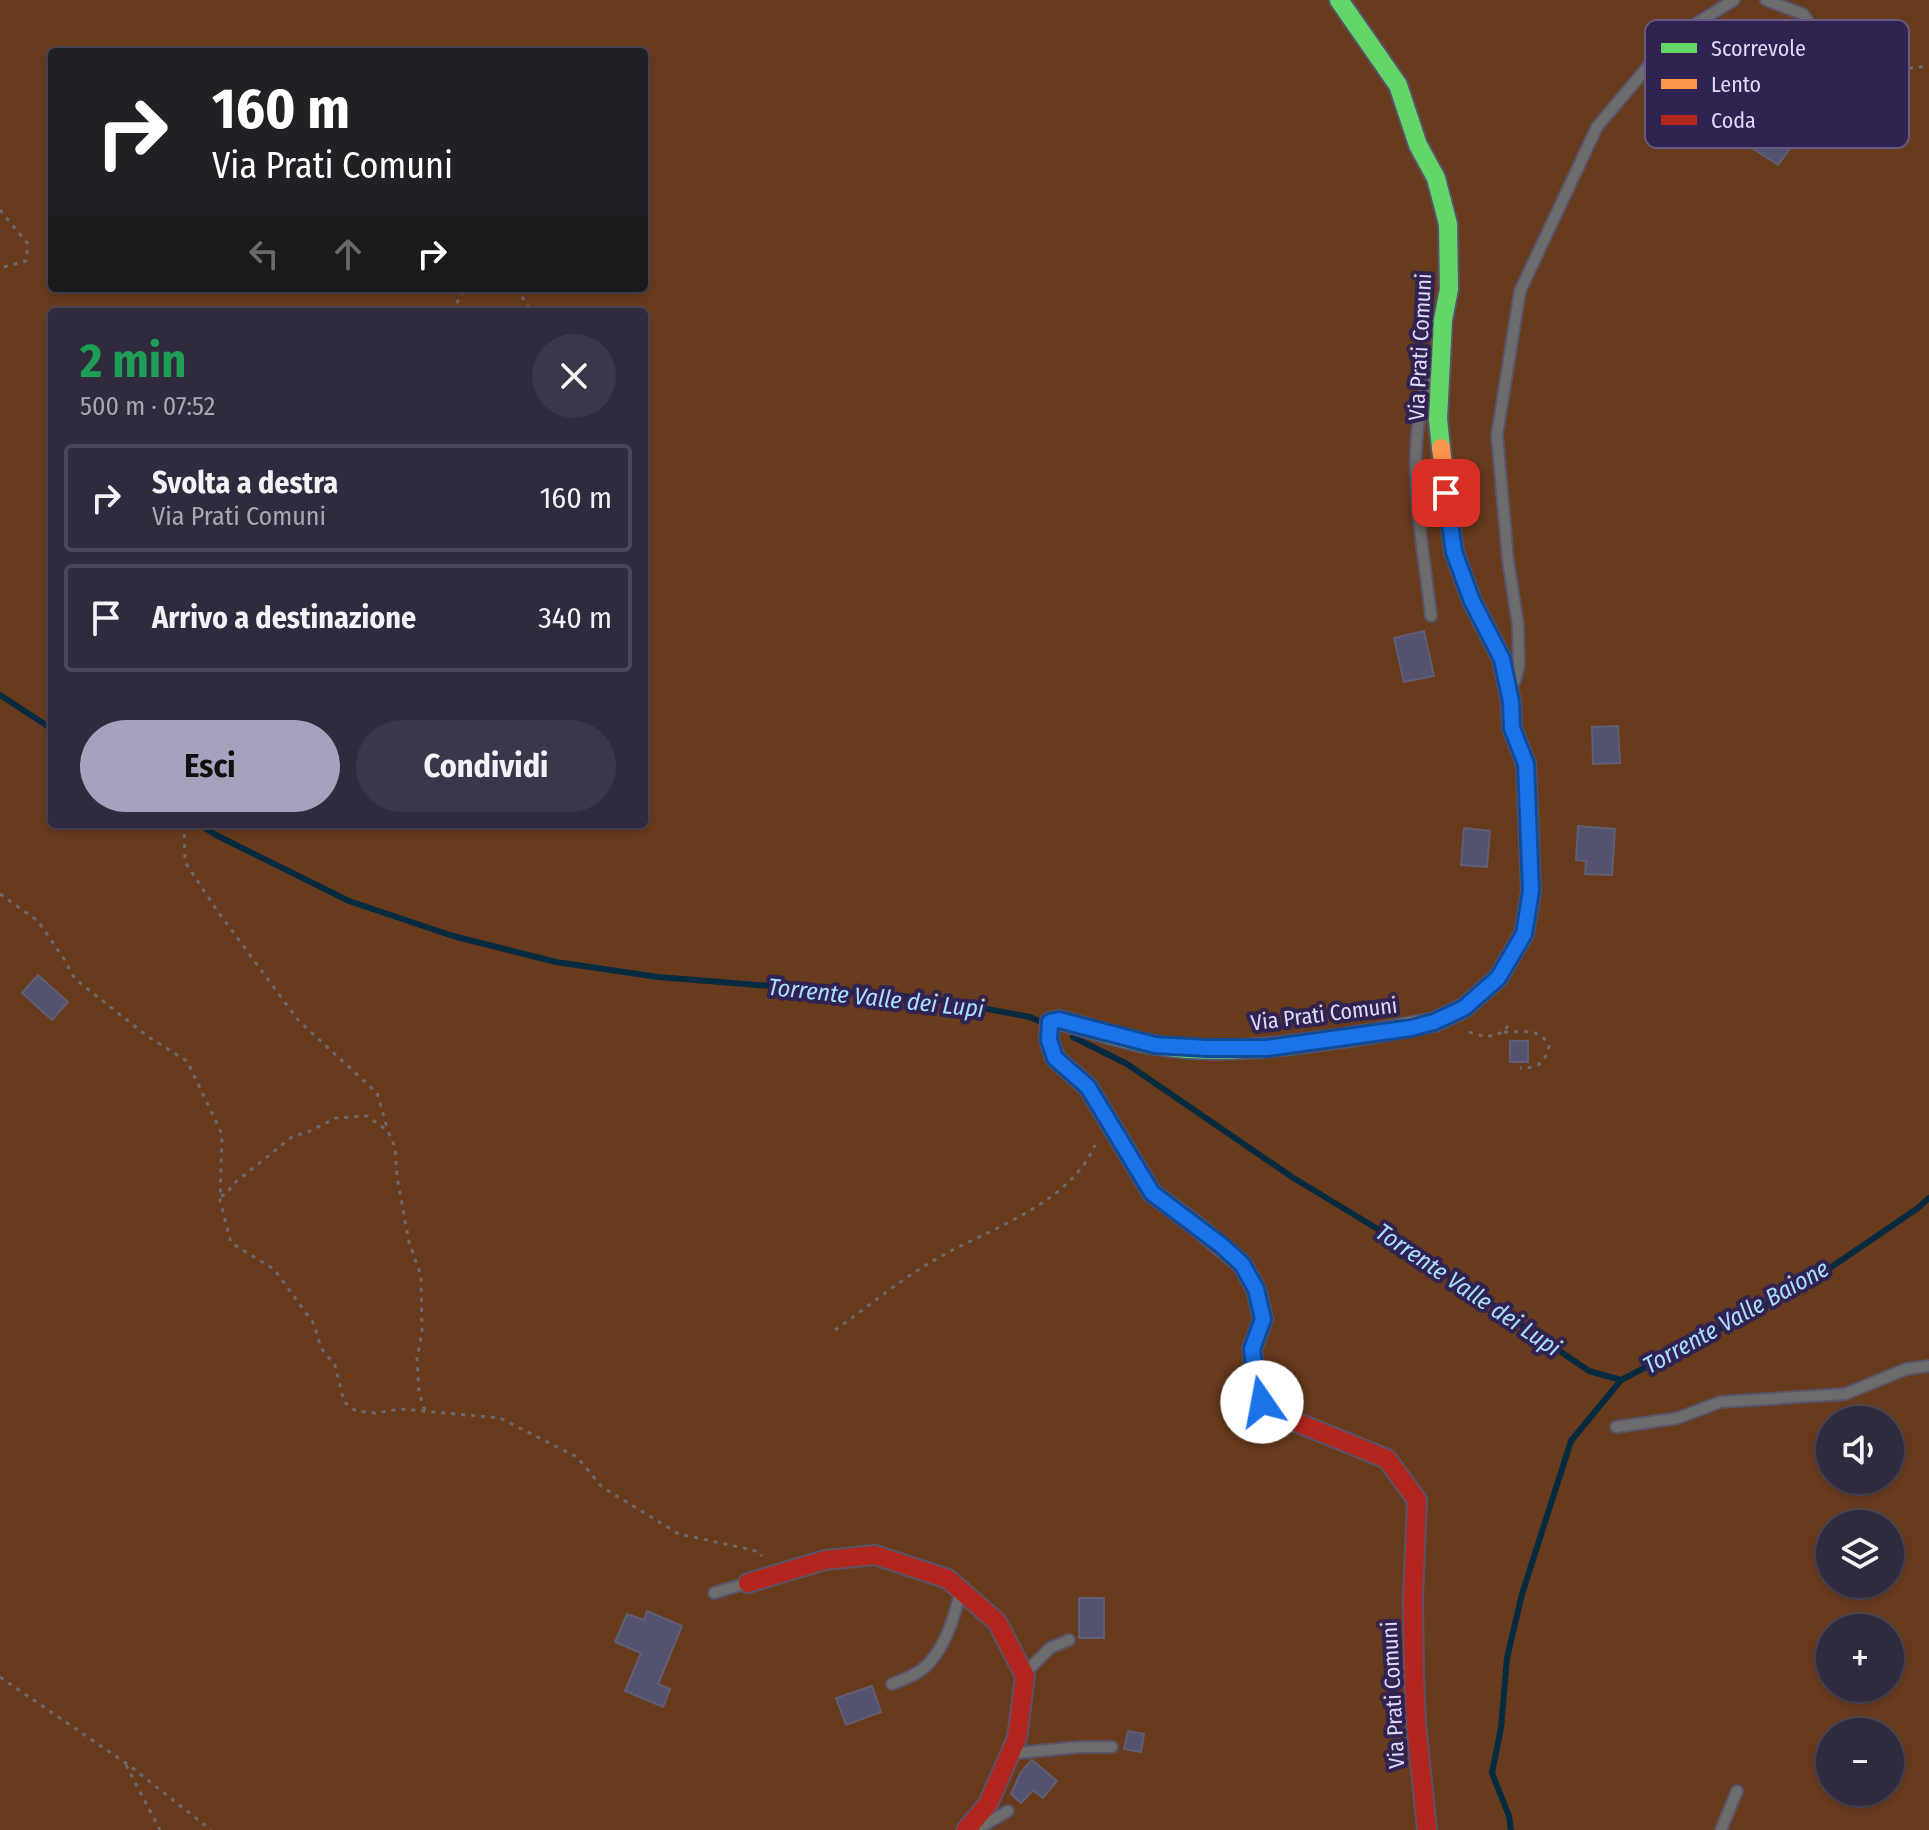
<!DOCTYPE html>
<html lang="it">
<head>
<meta charset="utf-8">
<style>
  body { margin:0; font-family:"Fira Sans Condensed",sans-serif; background:#3b3649; color:#f1f3f6; height:100vh; display:flex; flex-direction:column; font-size:30px; white-space:nowrap }
  * { box-sizing:border-box; margin:0 }
  p { font-size:26px; color:#a7a7b0 }
  .icon { flex:none; width:44px; height:44px; fill:none; stroke:currentColor; stroke-width:2; stroke-linecap:round; stroke-linejoin:round }
  .map { position:relative; flex:1; overflow:hidden }
  .drawer { position:absolute; left:48px; top:308px; width:600px; height:520px; display:flex; flex-direction:column; background:#2f2a3e; border-radius:8px; box-shadow:0 4px 12px #0003,0 0 0 2px #4a4658 }
  .drawer>* { flex:none }
  .banner { position:absolute; left:48px; top:48px; width:600px; height:244px; border-radius:8px; box-shadow:0 4px 12px #0003,0 0 0 2px #4a4658; background:#202124; color:#fff; overflow:hidden }
  .tools { position:absolute; left:1816px; top:1406px; display:grid; gap:16px }
  .tools a { display:grid; place-items:center; width:88px; height:88px; border-radius:50%; background:#2f2a3e; box-shadow:0 4px 12px #0003,0 0 0 2px #4a4658; font-size:40px }
  .pin { position:absolute; display:grid; place-items:center; width:68px; height:68px; color:#fff; margin:-34px; border-radius:16px; box-shadow:0 4px 12px #0006 }
  .me { position:absolute; width:88px; margin:-44px; rotate:348deg; stroke-linejoin:round; filter:drop-shadow(0 0 6px #0008) }
  .turn { display:flex; align-items:center; gap:28px; height:168px; padding:0 32px; font-size:36px }
  .turn .icon { width:104px; height:104px; stroke-width:2.5 }
  .turn b { display:block; font-size:56px; line-height:68px }
  .lanes { display:flex; align-items:center; height:76px; padding:0 32px; background:#0003; justify-content:center; gap:40px; direction:ltr }
  .lanes .off { opacity:.35 }
  .round { display:grid; place-items:center; flex:none; width:84px; height:84px; border-radius:42px; background:#3b3649 }
  .summary { display:flex; align-items:center; justify-content:space-between; height:136px; padding:0 32px }
  h1 { font-size:48px; font-weight:700; line-height:60px; color:#1e9e55 }
  .action { display:flex; gap:16px; margin-top:auto; padding:16px 32px }
  .action a { flex:1; height:92px; border-radius:48px; background:#a7a1bd; color:#111; font-size:32px; font-weight:700; line-height:92px; text-align:center }
  .action a+a { background:#3b3649; color:#f1f3f6 }
  ul { padding:0; list-style:none }
  li { display:flex; align-items:center; gap:24px; height:108px; margin:0 16px 12px; padding:0 16px; border:4px solid #4a4658; border-radius:8px }
  li div { flex:1 }
  li b { display:block; font-size:30px }
  li em { font-style:normal }
  .map>svg:first-child { display:block }
  .green { fill:#683b1d; fill-rule:evenodd }
  .lines { fill:none; stroke-linecap:round; stroke-linejoin:round }
  .stream { stroke:#062b41; stroke-width:6 }
  .building { fill:#53526f; stroke:#605f75; stroke-width:2 }
  .lane-casing { stroke:#59546a; stroke-width:14 }
  .fast-casing { stroke:#59546a; stroke-width:22 }
  .slow-casing { stroke:#59546a; stroke-width:22 }
  .jam-casing { stroke:#59546a; stroke-width:22 }
  .path { stroke:#6c6a6f; stroke-width:3; stroke-dasharray:4 6; stroke-linecap:butt }
  .lane { stroke:#6c6c6c; stroke-width:10 }
  .fast { stroke:#63d668; stroke-width:18 }
  .slow { stroke:#ff974d; stroke-width:18 }
  .jam { stroke:#b3261e; stroke-width:18 }
  .route-casing { stroke:#114b97; stroke-width:20 }
  .route { stroke:#1a73e8; stroke-width:14 }
  .labels { text-anchor:middle; dominant-baseline:central; stroke-width:8; stroke-linejoin:round; paint-order:stroke }
  .street-label { font-size:22px; fill:#dfd9f7; stroke:#302351 }
  .water-label { font-size:24px; font-style:italic; fill:#a8dfff; stroke:#302351 }
  .key { fill:#302351; stroke:#655a83; stroke-width:2 }
  .key-label { font-size:22px; fill:#dfd9f7 }
</style>
</head>
<body>
<div class="map">
<svg width="1929" height="1830" viewBox="0 0 1929 1830">
  <rect width="100%" height="100%" fill="#3f3852"/>
  <!-- green -->
  <path class="green" d="M0 0H1929V1830H0ZM52 52H644V288H52ZM52 312H644V824H52ZM1830 1420H1890V1480H1830ZM1830 1524H1890V1584H1830ZM1830 1628H1890V1688H1830ZM1830 1732H1890V1792H1830Z"/>
  <g class="lines">
    <!-- stream -->
    <g class="stream">
      <polyline points="0,695 52,729"/>
      <polyline points="199,824 216,835 349,901 453,936 556,962 658,977 934,999 1030,1017 1041,1022"/>
      <polyline points="1073,1037 1127,1064 1292,1177 1409,1248 1589,1371 1621,1380"/>
      <polyline points="1511,1830 1509,1816 1492,1773 1501,1728 1507,1658 1522,1594 1571,1441 1621,1380 1805,1285 1918,1208 1929,1198"/>
    </g>
  </g>
  <!-- building -->
  <g class="building">
    <polygon points="1773,92 1812,118 1778,165 1752,148 1760,137 1747,129"/>
    <polygon points="1424,631 1434,676 1404,682 1394,638"/>
    <polygon points="1618,726 1620,763 1593,764 1592,727"/>
    <polygon points="1578,826 1615,829 1612,875 1585,874 1586,861 1576,860"/>
    <polygon points="1464,828 1490,831 1487,867 1461,865"/>
    <polygon points="38,975 68,1002 52,1020 22,993"/>
    <rect x="1510" y="1041" width="18" height="21"/>
    <rect x="1079" y="1598" width="25" height="40"/>
    <polygon points="647,1611 682,1626 658,1684 670,1689 663,1707 625,1691 641,1653 615,1642 627,1614 644,1620"/>
    <polygon points="872,1686 881,1712 846,1725 836,1698"/>
    <polygon points="1128,1731 1144,1734 1141,1752 1124,1749"/>
    <polygon points="1032,1760 1057,1781 1043,1798 1033,1790 1021,1803 1011,1794 1021,1772"/>
  </g>
  <g class="lines">
    <!-- lane casing -->
    <g class="lane-casing">
      <g id="lane">
        <polyline points="1766,0 1803,14 1824,43 1826,63 1819,87"/>
        <path d="M1429 380C1402 453 1423 541 1431 616"/>
        <polyline points="1515,681 1519,665 1518,625 1508,560 1497,435 1520,291 1597,127 1671,39 1734,0"/>
        <polyline points="1616,1427 1678,1418 1720,1402 1845,1394 1906,1369 1929,1366"/>
        <polyline points="714,1593 747,1583"/>
        <polyline points="1025,1673 1050,1648 1069,1640"/>
        <path d="M892 1684C905 1679 921 1673 930 1662 946 1644 955 1615 960 1593"/>
        <polyline points="1016,1753 1080,1747 1112,1747"/>
        <polyline points="981,1827 1008,1811"/>
        <polyline points="1721,1830 1737,1791"/>
      </g>
    </g>
    <!-- fast casing -->
    <g class="fast-casing">
      <g id="fast">
        <polyline points="1339,0 1398,85 1418,145 1436,178 1448,224 1449,289 1443,320 1438,419 1441,448"/>
        <path d="M1194 1224 1152 1193 1088 1087 1055 1058 1049 1040 1050 1022 1059 1020C1090 1028 1123 1040 1155 1045 1226 1057 1299 1044 1370 1034"/>
      </g>
    </g>
    <!-- slow casing -->
    <g class="slow-casing">
      <polyline id="slow" points="1370,1034 1434,1022 1464,1008 1498,978 1524,934 1531,891 1526,764 1512,728 1511,702 1502,659 1472,601 1454,552 1441,448"/>
    </g>
    <!-- jam casing -->
    <g class="jam-casing">
      <g id="jam">
        <polyline points="1194,1224 1242,1264 1256,1289 1263,1319 1252,1349 1257,1388 1262,1402 1296,1422 1387,1459 1417,1500 1413,1598 1414,1675 1416,1723 1427,1830"/>
        <polyline points="748,1583 825,1560 875,1555 948,1579 997,1622 1025,1676 1017,1738 988,1804 966,1830"/>
      </g>
    </g>
    <!-- path -->
    <g class="path">
      <path d="M1840 60C1868 71 1899 70 1929 66"/>
      <polyline points="0,210 28,244 26,261 0,268"/>
      <polyline points="517,288 531,312"/>
      <polyline points="452,312 465,288"/>
      <polyline points="184,824 185,862 216,909 298,1020 377,1093 388,1131"/>
      <polyline points="0,894 38,921 64,959 75,979 147,1036 187,1061 222,1134 220,1200 231,1243 274,1269 314,1324 321,1348 335,1365 344,1402 356,1411 375,1413 401,1409 500,1418 577,1457 602,1487 679,1534 748,1549 759,1552 762,1556"/>
      <polyline points="1469,1032 1486,1037 1504,1032 1511,1020"/>
      <path d="M1504 1032C1522 1032 1540 1027 1549 1046 1545 1064 1538 1068 1520 1068"/>
      <polyline points="221,1196 227,1194 232,1185 293,1136 308,1132 336,1118 367,1116 388,1131 395,1147 397,1177 409,1242 421,1276 422,1332 417,1359 419,1393 425,1410"/>
      <path d="M835 1330C865 1309 895 1284 926 1265 980 1231 1068 1208 1095 1145"/>
      <polyline points="0,1677 130,1766 211,1830"/>
      <polyline points="126,1765 160,1830"/>
    </g>
    <!-- lane -->
    <use href="#lane" class="lane"/>
    <!-- fast -->
    <use href="#fast" class="fast"/>
    <!-- slow -->
    <use href="#slow" class="slow"/>
    <!-- jam -->
    <use href="#jam" class="jam"/>
  </g>
  <g class="lines">
    <!-- route casing -->
    <g class="route-casing">
      <polyline id="route" points="1262,1402 1257,1388 1252,1349 1263,1319 1256,1289 1242,1264 1221,1245 1152,1193 1088,1087 1055,1058 1049,1040 1050,1022 1059,1020 1155,1045 1207,1048 1267,1048 1411,1028 1434,1022 1464,1008 1498,978 1524,934 1531,891 1526,764 1512,728 1511,702 1502,659 1472,601 1454,552 1446,493"/>
    </g>
    <!-- route -->
    <use href="#route" class="route"/>
  </g>
  <g class="labels">
    <!-- street labels -->
    <g class="street-label">
      <text transform="translate(1420 347) rotate(-87)">Via Prati Comuni</text>
      <text transform="translate(1324 1014) rotate(-7)">Via Prati Comuni</text>
      <text transform="translate(1393 1695) rotate(-93)">Via Prati Comuni</text>
    </g>
    <!-- water labels -->
    <g class="water-label">
      <text transform="translate(876 998) rotate(6)">Torrente Valle dei Lupi</text>
      <text transform="translate(1468 1290) rotate(34)">Torrente Valle dei Lupi</text>
      <text transform="translate(1736 1317) rotate(-29)">Torrente Valle Baione</text>
    </g>
  </g>
  <!-- legend -->
  <rect x="1645" y="20" width="264" height="128" rx="12" class="key"/>
  <rect x="1661" y="43" width="36" height="10" fill="#63d668"/>
  <rect x="1661" y="79" width="36" height="10" fill="#ff974d"/>
  <rect x="1661" y="115" width="36" height="10" fill="#b3261e"/>
  <g class="key-label">
    <text x="1711" y="56">Scorrevole</text>
    <text x="1711" y="92">Lento</text>
    <text x="1711" y="128">Coda</text>
  </g>
</svg>
<div class="tools">
<a><svg class="icon" aria-label="sound" viewBox="0 0 24 24"><path d="M4 9h4l5-4v14l-5-4H4zM17 9q2 3 0 6"/></svg></a>
<a><svg class="icon" aria-label="layers" viewBox="0 0 24 24"><path d="M12 4l9 5-9 5-9-5zM3 14l9 5 9-5"/></svg></a>
<a>+</a>
<a>−</a>
</div>
<div class="pin" style="left:1446px;top:493px;background:#d93025"><svg class="icon" aria-label="arrive" viewBox="0 0 24 24"><path d="M6 21V4h12l-3 4 3 4H6"/></svg></div>
<svg class="me" style="left:1262px;top:1402px" viewBox="-20 -20 40 40"><circle r="19" fill="#fff"/><path d="M0-13L10 11 0 6-10 11z" fill="#1a73e8"/></svg>
<div class="banner">
<div class="turn"><svg class="icon" aria-label="right" viewBox="0 0 24 24"><path d="M7 20v-9h11M14 6l5 5-5 5"/></svg><div><b>160 m</b>Via Prati Comuni</div></div>
<div class="lanes"><svg class="icon off" aria-label="left" viewBox="0 0 24 24"><path d="M17 20v-9H6M10 6l-5 5 5 5"/></svg><svg class="icon off" aria-label="ahead" viewBox="0 0 24 24"><path d="M12 20V5M6 11l6-6 6 6"/></svg><svg class="icon" aria-label="right" viewBox="0 0 24 24"><path d="M7 20v-9h11M14 6l5 5-5 5"/></svg></div>
</div>
<section class="drawer">
<div class="summary"><div><h1>2 min</h1><p>500 m · 07:52</p></div><a class="round"><svg class="icon" aria-label="close" viewBox="0 0 24 24"><path d="M6 6l12 12M18 6L6 18"/></svg></a></div>
<ul>
<li><svg class="icon" aria-label="right" viewBox="0 0 24 24"><path d="M7 20v-9h11M14 6l5 5-5 5"/></svg><div><b>Svolta a destra</b><p>Via Prati Comuni</p></div><em>160 m</em></li>
<li><svg class="icon" aria-label="arrive" viewBox="0 0 24 24"><path d="M6 21V4h12l-3 4 3 4H6"/></svg><div><b>Arrivo a destinazione</b></div><em>340 m</em></li>
</ul>
<div class="action"><a>Esci</a><a>Condividi</a></div>
</section>
</div>
</body>
</html>
